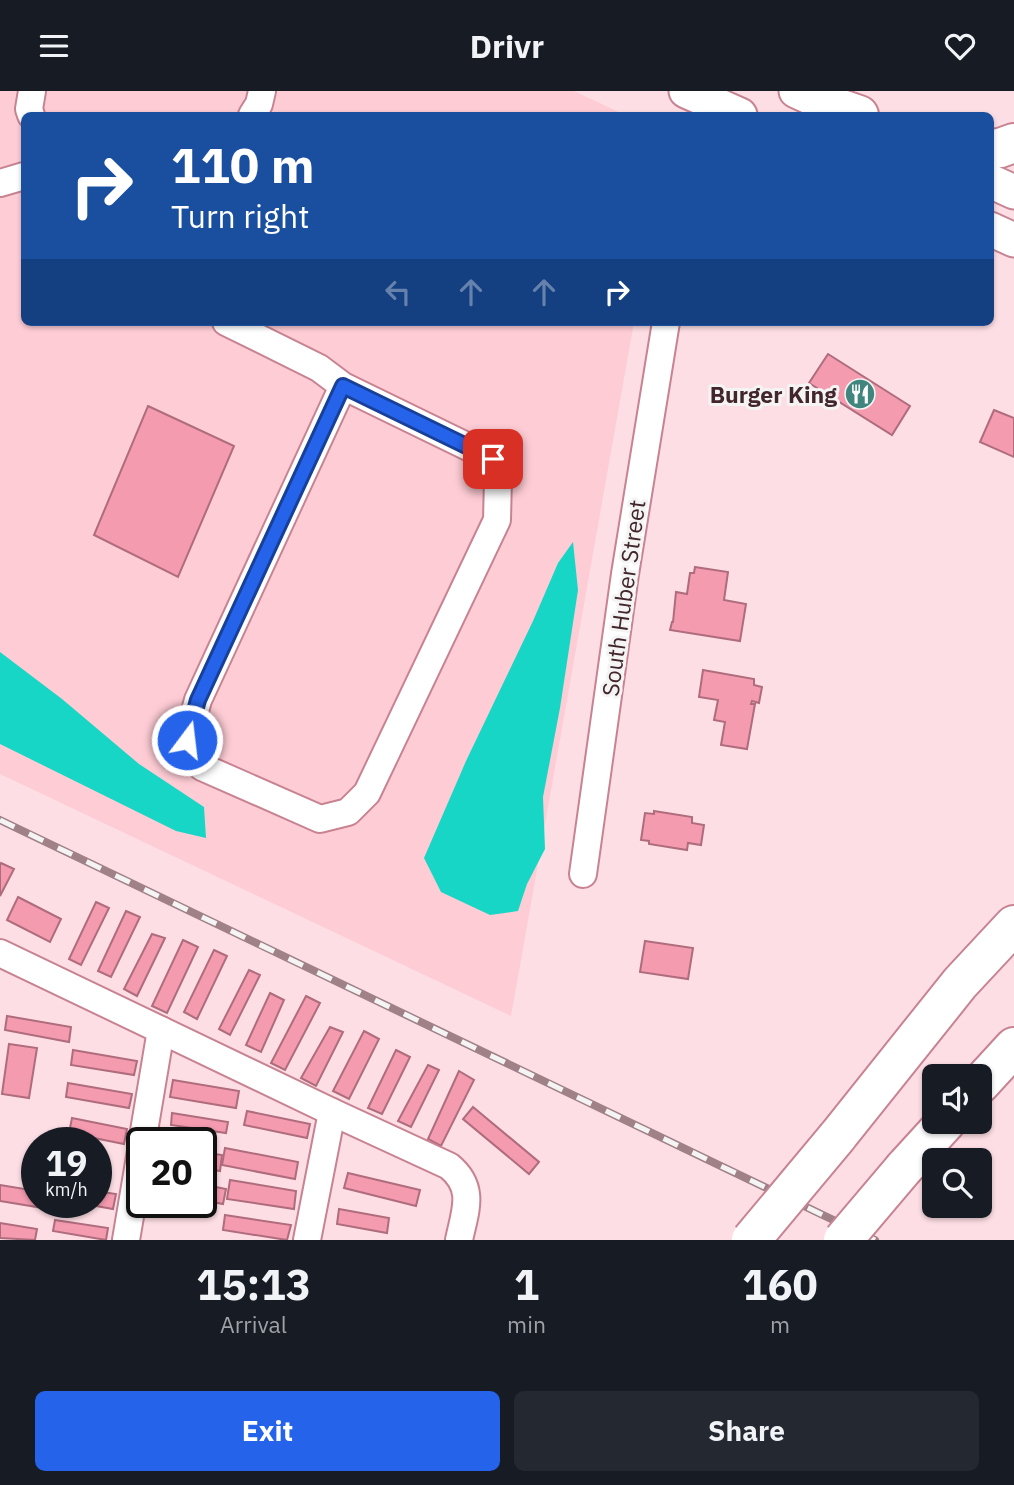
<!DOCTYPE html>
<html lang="en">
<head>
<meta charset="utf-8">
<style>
  body { margin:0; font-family:"IBM Plex Sans",sans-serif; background:#242831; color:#f1f3f6; height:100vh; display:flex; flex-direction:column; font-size:26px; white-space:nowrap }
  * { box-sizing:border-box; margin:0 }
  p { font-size:23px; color:#9ea1a6 }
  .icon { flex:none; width:38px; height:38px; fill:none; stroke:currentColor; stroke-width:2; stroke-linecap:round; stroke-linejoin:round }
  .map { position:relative; height:1149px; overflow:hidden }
  .sheet { display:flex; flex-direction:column; background:#171b24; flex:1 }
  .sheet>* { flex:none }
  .hud { position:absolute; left:21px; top:21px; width:973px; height:214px; border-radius:10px; box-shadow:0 2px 5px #0004; background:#1a4fa0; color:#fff; overflow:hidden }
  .buttons { position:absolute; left:922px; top:973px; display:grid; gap:14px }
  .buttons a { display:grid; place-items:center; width:70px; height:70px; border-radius:10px; background:#171b24; box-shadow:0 2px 5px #0004; font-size:35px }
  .speed { position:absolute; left:21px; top:1036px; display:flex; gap:14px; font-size:35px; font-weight:700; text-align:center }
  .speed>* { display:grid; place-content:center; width:91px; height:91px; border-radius:50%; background:#171b24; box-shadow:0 2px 5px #0004; line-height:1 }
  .speed small { font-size:18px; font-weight:400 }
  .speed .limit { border:4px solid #111; border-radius:10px; background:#fff; color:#111 }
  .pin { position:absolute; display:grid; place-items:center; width:60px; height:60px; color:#fff; margin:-30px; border-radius:14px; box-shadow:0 4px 10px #0006 }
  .me { position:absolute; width:77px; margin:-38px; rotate:15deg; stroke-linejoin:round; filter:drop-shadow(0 0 5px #0008) }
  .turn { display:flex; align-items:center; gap:24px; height:147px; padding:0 35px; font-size:32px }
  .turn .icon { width:91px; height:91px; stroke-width:2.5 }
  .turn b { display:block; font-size:49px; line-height:60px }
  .lanes { display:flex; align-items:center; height:66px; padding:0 35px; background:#0003; justify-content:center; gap:35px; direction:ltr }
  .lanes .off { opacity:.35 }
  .eta { display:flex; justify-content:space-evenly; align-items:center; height:119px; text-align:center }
  .eta b { font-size:42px; font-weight:700; line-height:49px }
  .primary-button { display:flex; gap:14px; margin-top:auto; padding:14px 35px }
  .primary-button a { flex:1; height:80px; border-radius:10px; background:#2563eb; color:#fff; font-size:28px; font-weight:700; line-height:80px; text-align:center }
  .primary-button a+a { background:#242831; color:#f1f3f6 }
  header { display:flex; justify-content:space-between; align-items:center; height:91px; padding:0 35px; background:#171b24; font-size:32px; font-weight:700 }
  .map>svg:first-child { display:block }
  .built { fill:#feccd5 }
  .water { fill:#18d6c6 }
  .building { fill:#f49baf; stroke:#af6c7c; stroke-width:2 }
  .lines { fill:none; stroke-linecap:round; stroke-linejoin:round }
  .minor-casing { stroke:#c88392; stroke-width:30 }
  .major-casing { stroke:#c88392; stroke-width:37 }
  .highway-casing { stroke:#c88392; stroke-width:42 }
  .minor { stroke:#fff; stroke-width:26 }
  .major { stroke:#fff; stroke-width:33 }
  .highway { stroke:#fff; stroke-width:38 }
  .rail-casing { stroke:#9f8187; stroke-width:8 }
  .rail { stroke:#f4f4f4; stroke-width:5; stroke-dasharray:16; stroke-linecap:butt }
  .highway-bridge-casing { stroke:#c88392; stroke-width:42; stroke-linecap:butt }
  .highway-bridge { stroke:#fff; stroke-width:38 }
  .route-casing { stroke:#184099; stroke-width:18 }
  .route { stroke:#2563eb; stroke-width:12 }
  .labels { text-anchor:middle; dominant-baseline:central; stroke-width:6; stroke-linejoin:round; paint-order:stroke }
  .poi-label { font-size:23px; font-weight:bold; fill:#42262c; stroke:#f4f4f4; text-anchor:end }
  .street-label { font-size:23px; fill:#42262c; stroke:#f4f4f4 }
</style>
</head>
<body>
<header><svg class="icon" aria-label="menu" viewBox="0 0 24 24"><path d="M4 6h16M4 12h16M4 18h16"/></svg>Drivr<svg class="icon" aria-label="heart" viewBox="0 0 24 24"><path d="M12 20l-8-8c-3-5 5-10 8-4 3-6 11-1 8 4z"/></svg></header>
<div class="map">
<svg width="1014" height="1149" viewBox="0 0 1014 1149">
  <rect width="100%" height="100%" fill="#fddee4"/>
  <!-- built -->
  <polygon class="built" points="0,0 574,0 625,24 24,24 24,231 634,231 511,925 0,683"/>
  <!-- water -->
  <g class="water">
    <polygon points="573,451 578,499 560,617 543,706 545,758 527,793 518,820 490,824 441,801 424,767 466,670 533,530 558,472"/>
    <polygon points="0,561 62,608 139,673 204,716 206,747 176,740 0,653"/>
  </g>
  <!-- building -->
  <g class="building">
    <polygon points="828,263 910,315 892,344 809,292"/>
    <polygon points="148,315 234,355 178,486 94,444"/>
    <polygon points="994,319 1014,327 1014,366 980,351"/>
    <polygon points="695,476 728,481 724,509 746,513 740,550 670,539 672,531 673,531 676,501 687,503 690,482 694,482"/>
    <polygon points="703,579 754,588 754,594 762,596 759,612 752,610 751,613 755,613 747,658 721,654 725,631 714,629 718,609 699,606"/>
    <polygon points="654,720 692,726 692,732 704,734 701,754 688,752 687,759 649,753 649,750 641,749 645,722 654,723"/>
    <polygon points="1,772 14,778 0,805 0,774"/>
    <polygon points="18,806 61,828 50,851 7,829"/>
    <polygon points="96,811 109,817 81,874 69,868"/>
    <polygon points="126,820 140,826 111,886 98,880"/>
    <polygon points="152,843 165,847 137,905 124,898"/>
    <polygon points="183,849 198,856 167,922 152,915"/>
    <polygon points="645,850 693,857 688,888 640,881"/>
    <polygon points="214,859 227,865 197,928 184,921"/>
    <polygon points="249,879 260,884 230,944 219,938"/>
    <polygon points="270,902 284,909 261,961 246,954"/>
    <polygon points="306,905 320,912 285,979 271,972"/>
    <polygon points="7,925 71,936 69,951 5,939"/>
    <polygon points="330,936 343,941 316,995 301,987"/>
    <polygon points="364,940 379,948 349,1008 333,1000"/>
    <polygon points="9,953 37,957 29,1007 2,1003"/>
    <polygon points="73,959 137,970 134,984 71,974"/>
    <polygon points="396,959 410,966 382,1023 368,1017"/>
    <polygon points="428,974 439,979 411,1036 398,1030"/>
    <polygon points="459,980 474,989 441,1055 428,1048"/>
    <polygon points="173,989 239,1000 236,1017 170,1006"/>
    <polygon points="68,992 132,1003 129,1017 66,1006"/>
    <polygon points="473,1016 539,1071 529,1083 463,1028"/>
    <polygon points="247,1020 310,1033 307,1047 244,1034"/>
    <polygon points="172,1022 228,1031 226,1042 171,1034"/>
    <polygon points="72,1027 127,1038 124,1053 69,1042"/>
    <polygon points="225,1057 298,1071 295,1088 222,1074"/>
    <polygon points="201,1061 222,1064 220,1080 201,1077"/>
    <polygon points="348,1082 420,1099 416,1115 344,1097"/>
    <polygon points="230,1089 296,1100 294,1118 227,1108"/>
    <polygon points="201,1093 226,1098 223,1113 201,1109"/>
    <polygon points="0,1094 37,1100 37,1111 44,1111 43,1117 0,1110"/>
    <polygon points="96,1100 116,1103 113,1118 74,1111 96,1111"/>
    <polygon points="339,1118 389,1127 387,1142 337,1133"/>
    <polygon points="225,1124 291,1134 287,1149 223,1139"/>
    <polygon points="55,1129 108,1137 106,1149 53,1140"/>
    <polygon points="0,1132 37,1138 35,1149 0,1147"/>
  </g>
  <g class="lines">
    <!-- minor casing -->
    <g class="minor-casing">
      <g id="minor">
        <polyline points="31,24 29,18 32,0"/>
        <polyline points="252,24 259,13 262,0"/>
        <polyline points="0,92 24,85"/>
        <polyline points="226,231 319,277 343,295 493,368 498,387 497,429 367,702 348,721 320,728 202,676 187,649 198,609 343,295"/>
        <polyline points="583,783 625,483 666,231"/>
        <path d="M0 862 332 1021 449 1075C476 1097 465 1120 459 1149"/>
        <polyline points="142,1052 161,939"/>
        <polyline points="126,1149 142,1054"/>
        <polyline points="307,1149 332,1021"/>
      </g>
    </g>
    <!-- major casing -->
    <g class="major-casing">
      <g id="major">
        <polyline points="686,0 740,24"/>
        <polyline points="796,0 844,22"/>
        <polyline points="990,90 1014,101"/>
        <polyline points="990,138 1014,149"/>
      </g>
    </g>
    <!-- highway casing -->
    <g class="highway-casing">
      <g id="highway">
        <polyline points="821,11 859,24"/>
        <polyline points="990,58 1000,57 1014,52"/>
        <polyline points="980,993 1014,956"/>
        <polyline points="837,1046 960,892 1014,834"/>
        <polyline points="904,1077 946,1031"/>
      </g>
    </g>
    <!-- minor -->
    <use href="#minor" class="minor"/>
    <!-- major -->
    <use href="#major" class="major"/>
    <!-- highway -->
    <use href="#highway" class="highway"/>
    <!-- rail casing -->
    <g class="rail-casing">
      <polyline id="rail" points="0,729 875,1149"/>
    </g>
    <!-- rail -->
    <use href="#rail" class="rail"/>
    <!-- highway-bridge casing -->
    <g class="highway-bridge-casing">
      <g id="highway-bridge">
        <polyline points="751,1149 837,1046"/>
        <polyline points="843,1149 904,1077"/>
      </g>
    </g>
    <!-- highway-bridge -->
    <use href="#highway-bridge" class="highway-bridge"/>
  </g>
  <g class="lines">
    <!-- route casing -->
    <g class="route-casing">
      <polyline id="route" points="187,649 198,609 343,295 493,368"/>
    </g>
    <!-- route -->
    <use href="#route" class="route"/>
  </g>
  <!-- icons -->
  <defs>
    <g id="restaurant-disc" transform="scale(1.575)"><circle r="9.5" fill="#40867e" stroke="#f4f4f4"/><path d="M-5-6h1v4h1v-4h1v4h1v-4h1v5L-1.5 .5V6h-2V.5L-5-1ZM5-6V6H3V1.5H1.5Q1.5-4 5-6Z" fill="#fff"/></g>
  </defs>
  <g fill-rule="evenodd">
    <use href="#restaurant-disc" x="860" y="303"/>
  </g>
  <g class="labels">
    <!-- poi labels -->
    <g class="poi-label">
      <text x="837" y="303">Burger King</text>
    </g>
    <!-- street labels -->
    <g class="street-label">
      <text transform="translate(623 507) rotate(-82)">South Huber Street</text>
    </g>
  </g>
</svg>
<div class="buttons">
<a><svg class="icon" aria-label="sound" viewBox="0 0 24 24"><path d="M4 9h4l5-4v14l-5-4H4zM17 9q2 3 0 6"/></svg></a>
<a><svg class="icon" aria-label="search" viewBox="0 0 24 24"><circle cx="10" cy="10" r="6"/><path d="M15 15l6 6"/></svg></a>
</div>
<div class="speed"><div>19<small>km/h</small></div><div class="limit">20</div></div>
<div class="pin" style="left:493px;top:368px;background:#d93025"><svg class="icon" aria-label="arrive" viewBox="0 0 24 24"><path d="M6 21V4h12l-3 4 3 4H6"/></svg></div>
<svg class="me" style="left:187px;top:649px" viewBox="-20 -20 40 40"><circle r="17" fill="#2563eb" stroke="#fff" stroke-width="3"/><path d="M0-11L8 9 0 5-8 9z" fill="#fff"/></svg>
<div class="hud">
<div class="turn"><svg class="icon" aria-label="right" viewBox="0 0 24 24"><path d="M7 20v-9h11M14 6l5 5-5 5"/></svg><div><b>110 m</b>Turn right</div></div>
<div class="lanes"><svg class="icon off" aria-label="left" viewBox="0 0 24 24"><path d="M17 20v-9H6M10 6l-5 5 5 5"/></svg><svg class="icon off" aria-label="ahead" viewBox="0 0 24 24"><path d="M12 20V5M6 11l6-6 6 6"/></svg><svg class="icon off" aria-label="ahead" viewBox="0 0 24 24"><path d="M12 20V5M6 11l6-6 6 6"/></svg><svg class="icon" aria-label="right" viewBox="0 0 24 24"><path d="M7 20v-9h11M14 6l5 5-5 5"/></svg></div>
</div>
</div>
<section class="sheet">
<div class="eta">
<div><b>15:13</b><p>Arrival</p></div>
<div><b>1</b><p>min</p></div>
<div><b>160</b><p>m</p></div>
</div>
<div class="primary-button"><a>Exit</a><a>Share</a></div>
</section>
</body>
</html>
